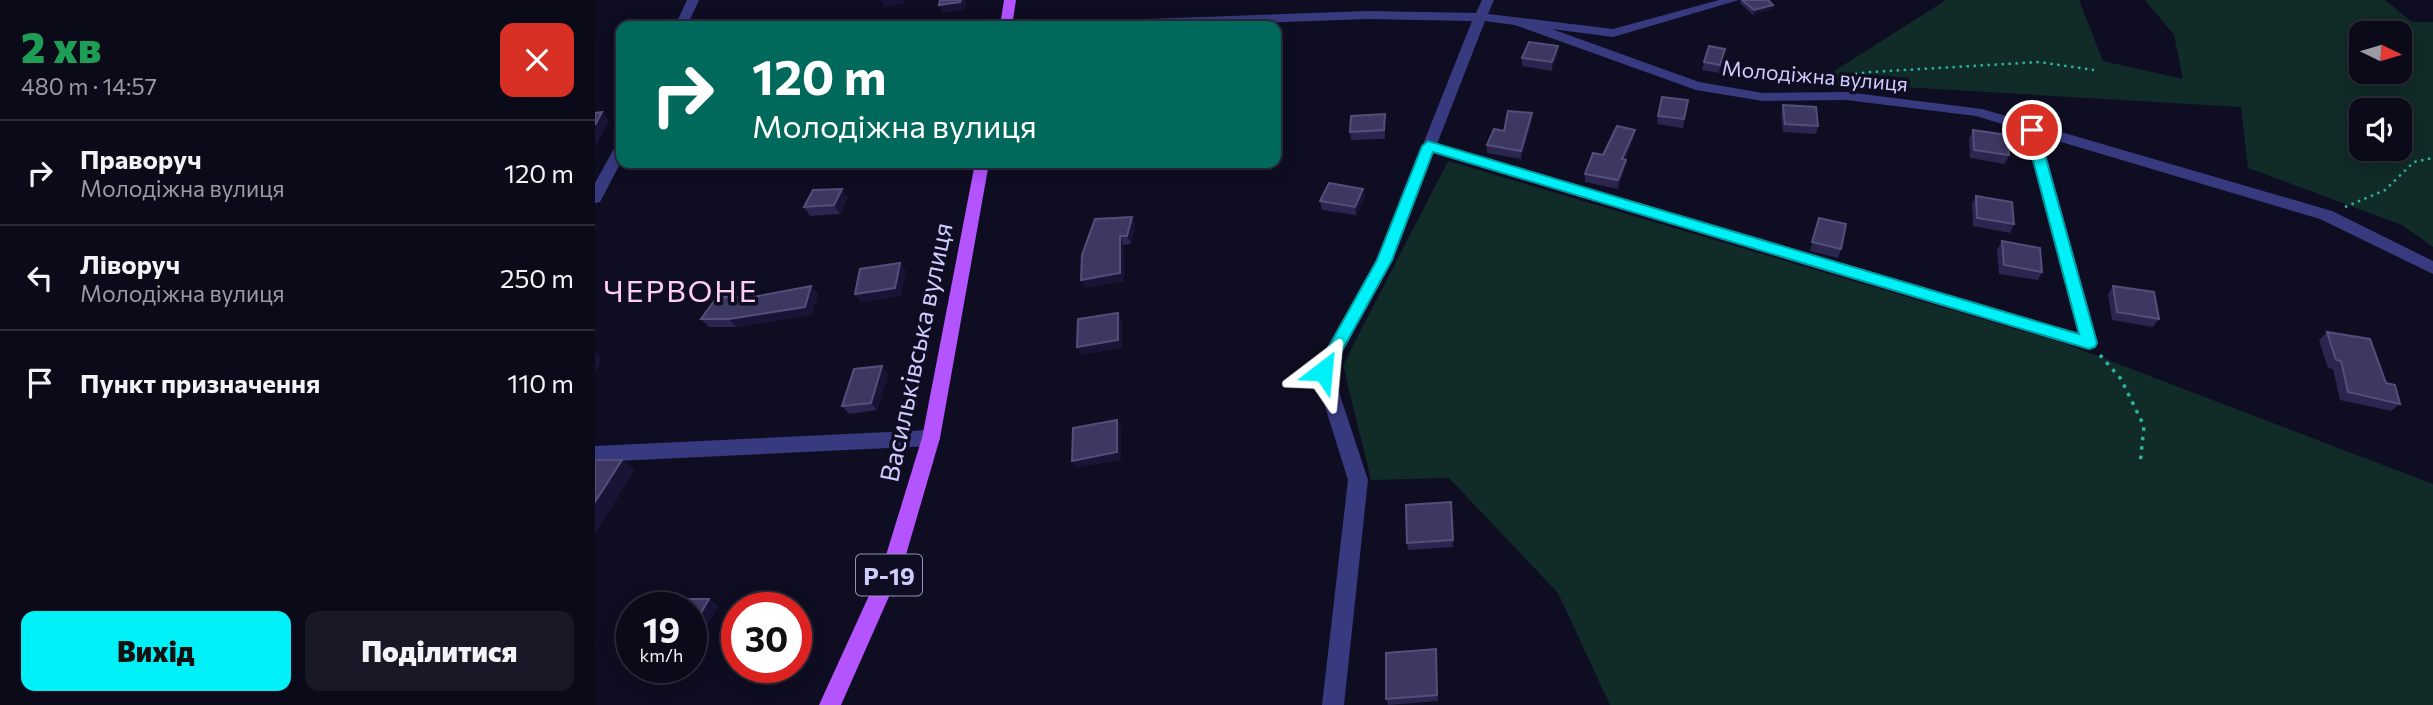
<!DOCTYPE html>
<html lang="uk">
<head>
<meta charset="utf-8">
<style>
  body { margin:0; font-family:Commissioner,sans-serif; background:#191826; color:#f1f3f6; height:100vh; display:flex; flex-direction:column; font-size:26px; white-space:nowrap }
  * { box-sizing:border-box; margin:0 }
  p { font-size:23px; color:#9a9aa2 }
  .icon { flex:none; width:38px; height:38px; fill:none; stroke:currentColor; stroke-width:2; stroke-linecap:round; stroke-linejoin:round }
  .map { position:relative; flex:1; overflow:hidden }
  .drawer { display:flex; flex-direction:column; background:#0b0a19; width:595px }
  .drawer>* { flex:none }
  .hud { position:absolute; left:21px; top:21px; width:665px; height:147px; border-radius:14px; box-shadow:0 4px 18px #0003,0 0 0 2px #2b2b38; background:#00695c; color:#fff; overflow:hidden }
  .needle { width:46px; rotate:95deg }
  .controls { position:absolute; left:1754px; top:21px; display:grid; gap:14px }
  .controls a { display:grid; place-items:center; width:63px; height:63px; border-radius:14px; background:#0b0a19; box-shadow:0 4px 18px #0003,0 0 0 2px #2b2b38; font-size:35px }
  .speed { position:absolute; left:21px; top:592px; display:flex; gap:14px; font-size:35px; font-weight:700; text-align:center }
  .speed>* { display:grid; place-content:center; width:91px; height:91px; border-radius:50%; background:#0b0a19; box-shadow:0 4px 18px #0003,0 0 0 2px #2b2b38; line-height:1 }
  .speed small { font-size:18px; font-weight:400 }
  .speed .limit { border:10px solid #d22; background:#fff; color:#111 }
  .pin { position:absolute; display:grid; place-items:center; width:60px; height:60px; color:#fff; margin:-30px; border:4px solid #fff; border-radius:50%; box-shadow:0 2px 7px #0007 }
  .me { position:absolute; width:77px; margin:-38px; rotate:29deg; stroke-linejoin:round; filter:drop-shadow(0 0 5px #0008) }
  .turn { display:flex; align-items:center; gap:24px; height:147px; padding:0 21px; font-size:32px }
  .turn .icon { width:91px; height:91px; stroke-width:2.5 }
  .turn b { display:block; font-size:49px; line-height:60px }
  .round { display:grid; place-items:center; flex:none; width:74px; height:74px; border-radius:14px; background:#191826 }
  .overview { display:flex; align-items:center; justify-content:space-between; height:119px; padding:0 21px }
  h1 { font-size:42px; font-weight:800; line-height:52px; color:#1e9e55 }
  .primary-button { display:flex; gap:14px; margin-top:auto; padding:14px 21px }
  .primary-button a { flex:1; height:80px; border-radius:14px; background:#00f0f8; color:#111; font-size:28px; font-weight:800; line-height:80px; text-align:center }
  .primary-button a+a { background:#191826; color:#f1f3f6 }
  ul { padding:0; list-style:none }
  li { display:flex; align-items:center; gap:21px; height:105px; padding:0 21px; border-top:2px solid #2b2b38 }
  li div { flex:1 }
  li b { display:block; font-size:26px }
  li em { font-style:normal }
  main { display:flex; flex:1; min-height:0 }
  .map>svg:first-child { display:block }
  .green { fill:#102b28; fill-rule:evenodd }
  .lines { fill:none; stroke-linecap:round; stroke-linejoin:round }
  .path-far1 { stroke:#2db2a1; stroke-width:2.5; stroke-dasharray:2.5 4.5; stroke-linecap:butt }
  .path { stroke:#2db2a1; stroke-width:3.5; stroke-dasharray:3.5 6; stroke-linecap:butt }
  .minor { fill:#383a80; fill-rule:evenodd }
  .tertiary { fill:#383a80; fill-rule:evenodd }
  .primary { fill:#b354ff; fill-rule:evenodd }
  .wall { fill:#2a264f }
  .shaded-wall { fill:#181435 }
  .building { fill:#3c3862; stroke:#534f7b; stroke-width:2 }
  .route { fill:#00f0f8; stroke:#009ca1; stroke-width:2 }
  .labels { text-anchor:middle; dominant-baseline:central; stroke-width:7; stroke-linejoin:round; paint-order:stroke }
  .far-street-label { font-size:21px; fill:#cfcdff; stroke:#0f0d21 }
  .shield { fill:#0f0d21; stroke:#9593bc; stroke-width:2 }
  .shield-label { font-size:24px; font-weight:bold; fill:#cfcdff }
  .street-label { font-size:26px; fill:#cfcdff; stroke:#0f0d21 }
  .quarter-label { font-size:30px; letter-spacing:2px; fill:#ffcff1; stroke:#0f0d21 }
</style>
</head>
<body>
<main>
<section class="drawer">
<div class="overview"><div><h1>2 хв</h1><p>480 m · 14:57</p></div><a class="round" style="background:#d93025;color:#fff"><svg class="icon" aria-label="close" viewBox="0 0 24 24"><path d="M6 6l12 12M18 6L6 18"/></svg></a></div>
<ul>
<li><svg class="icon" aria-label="right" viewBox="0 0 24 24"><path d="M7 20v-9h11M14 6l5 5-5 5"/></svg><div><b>Праворуч</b><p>Молодіжна вулиця</p></div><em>120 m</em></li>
<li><svg class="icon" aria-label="left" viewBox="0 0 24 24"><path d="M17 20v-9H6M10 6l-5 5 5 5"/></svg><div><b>Ліворуч</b><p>Молодіжна вулиця</p></div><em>250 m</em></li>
<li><svg class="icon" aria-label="arrive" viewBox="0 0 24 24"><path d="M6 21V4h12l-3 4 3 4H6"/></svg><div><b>Пункт призначення</b></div><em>110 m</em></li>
</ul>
<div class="primary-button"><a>Вихід</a><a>Поділитися</a></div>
</section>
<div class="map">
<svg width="1838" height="705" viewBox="0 0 1838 705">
  <rect width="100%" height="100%" fill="#0f0d21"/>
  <!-- green -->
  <g class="green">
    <path d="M1351 0H1484L1508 61 1588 79 1579 35 1550 0H1790L1817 22H1838V247L1807 225 1653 168 1646 107 1222 82ZM1766 33H1804V72H1766ZM1804 110V149H1766V110Z"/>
    <polygon points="853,161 1471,344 1838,484 1838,705 1015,705 963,593 854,478 776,480 748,365"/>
  </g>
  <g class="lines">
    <!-- path-far1 -->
    <g class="path-far1">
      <polyline points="1205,83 1210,80 1276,72 1444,62 1499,70"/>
      <polyline points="1750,207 1790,190 1819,162 1838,158"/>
    </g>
    <!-- path -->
    <polyline class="path" points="1505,355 1526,379 1549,426 1545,465"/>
    <!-- minor -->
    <g class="minor">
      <polygon points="92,0 104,0 92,26 80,26"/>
      <path d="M887 0H899L893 14 1018 29 1124 0H1144L1018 37 957 29 1104 82 1168 93 1251 92 1387 109 1737 211 1838 261V274L1725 219 1446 136 1503 343 1500 348 1494 350 838 153 798 260 737 371 773 480 749 705H727L753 480 719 371 782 260 877 21 774 19 569 26H463L469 22 774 11 881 13ZM890 21 920 25 1101 90 1168 101 1251 100 1381 116 1430 131 1483 333 842 144Z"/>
      <polygon points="26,143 26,162 5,202 0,203 0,183 21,145"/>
    </g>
    <!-- tertiary -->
    <polygon class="tertiary" points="336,430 343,433 345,438 343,443 336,446 0,462 0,446"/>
    <!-- primary -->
    <g class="primary">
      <polygon points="409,0 421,0 417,26 405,26"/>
      <polygon points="380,163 394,163 345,438 308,565 246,705 224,705 288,565 327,438"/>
    </g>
  </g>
  <!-- wall -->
  <g class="wall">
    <polygon points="1146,0 1173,0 1178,5 1177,9 1158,15 1145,3"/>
    <polygon points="963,54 957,71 927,66 927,58"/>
    <polygon points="1128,57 1124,73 1107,70 1109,62"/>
    <polygon points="1093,100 1088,128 1062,124 1063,116"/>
    <polygon points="1188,105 1223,126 1221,134 1188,132 1186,113"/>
    <polygon points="937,113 937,121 926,159 892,153 892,145 909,131"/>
    <polygon points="790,114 790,139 756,140 755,132"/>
    <polygon points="1378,130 1414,155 1410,164 1375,158 1374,139"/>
    <polygon points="1039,138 1030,160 1030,168 1023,189 990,182 990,174 1008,155"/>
    <polygon points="768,189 770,197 761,215 727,210 725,201"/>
    <polygon points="1381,196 1419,224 1415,233 1378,226 1377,204"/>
    <polygon points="253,197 245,214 215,216 209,207"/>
    <polygon points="537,217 540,225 536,244 528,245 529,281 490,288"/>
    <polygon points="1224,218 1246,249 1243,258 1215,251"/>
    <polygon points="1407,241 1447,272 1443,280 1404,274 1402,250"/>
    <polygon points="216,286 223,294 217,315 141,327 114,327 106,319 158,297"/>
    <polygon points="1518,286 1564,319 1558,327 1517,320 1513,294"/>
    <polygon points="1732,332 1791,383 1805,404 1796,411 1745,400 1738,369 1733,368 1724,340"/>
    <polygon points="287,366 293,374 282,410 254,414 247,406"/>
    <polygon points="856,502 858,547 813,550 812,543"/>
    <polygon points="123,606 104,640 96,640 96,607"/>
    <polygon points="841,649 843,701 793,705 791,699"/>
  </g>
  <!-- shaded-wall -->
  <g class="shaded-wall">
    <polygon points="286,0 310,0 309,4 289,7"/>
    <polygon points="366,0 371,0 369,10 348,13 344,5"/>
    <polygon points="1178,5 1177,9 1158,15 1159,10"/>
    <polygon points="963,46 963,54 957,71 957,62"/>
    <polygon points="7,112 14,121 1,146 0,146 0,125"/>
    <polygon points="937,113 937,121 926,159 926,151"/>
    <polygon points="1040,130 1039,138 1027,168 1027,159"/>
    <polygon points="1031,160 1030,168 1023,189 1023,180"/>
    <polygon points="247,189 253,197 245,214 239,205"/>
    <polygon points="768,189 770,197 761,215 760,207"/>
    <polygon points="537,217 540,225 536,244 532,236"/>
    <polygon points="525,236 528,245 529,281 490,288 486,280"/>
    <polygon points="305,263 311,271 306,296 266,303 260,294"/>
    <polygon points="216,286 223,294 217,315 141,327 134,319"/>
    <polygon points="523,313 527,321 527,348 487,355 482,347"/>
    <polygon points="0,353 7,359 0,373"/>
    <polygon points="287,366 293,374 282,410 276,403"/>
    <polygon points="522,420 526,427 526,460 481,468 477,461"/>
    <polygon points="27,460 40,470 0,534 0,502"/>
    <polygon points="114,599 123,606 104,640 96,635 96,630"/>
  </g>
  <!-- building -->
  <g class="building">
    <polygon points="345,0 366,0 365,2 344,5"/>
    <polygon points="1147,0 1173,0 1178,5 1159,10"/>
    <polygon points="934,42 963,46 957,62 927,58"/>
    <polygon points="1114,46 1130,49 1125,65 1109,62"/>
    <polygon points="1067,97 1093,100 1089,119 1063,116"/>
    <polygon points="1188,105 1221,107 1223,126 1190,124"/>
    <polygon points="913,111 937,113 926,151 892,145 899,129 909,131"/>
    <polygon points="7,112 0,125 0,113"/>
    <polygon points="790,114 789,130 755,132 756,116"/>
    <polygon points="1022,126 1040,130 1027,159 1031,160 1023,180 990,174 998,153 1008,155"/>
    <polygon points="1378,130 1412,135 1414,155 1379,150"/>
    <polygon points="734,183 768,189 760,207 725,201"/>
    <polygon points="247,189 239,205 209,207 218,190"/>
    <polygon points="1381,196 1417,202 1419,224 1382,218"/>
    <polygon points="537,217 532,236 525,236 525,273 486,280 487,255 500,219"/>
    <polygon points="1224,218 1251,224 1246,249 1217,242"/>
    <polygon points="1407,241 1445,248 1447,272 1409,265"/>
    <polygon points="305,263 300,288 260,294 265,269"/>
    <polygon points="216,286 210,307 134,319 106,319 122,297 158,297"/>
    <polygon points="1518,286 1559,292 1564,319 1522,312"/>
    <polygon points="523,313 523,340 482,347 483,319"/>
    <polygon points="1732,332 1775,339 1791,383 1800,385 1805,404 1753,392 1746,361 1741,360"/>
    <polygon points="287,366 276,403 247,406 259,369"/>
    <polygon points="522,420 522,452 477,461 478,428"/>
    <polygon points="0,460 27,460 0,502"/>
    <polygon points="856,502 858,540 812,543 811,505"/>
    <polygon points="79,599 114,599 96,630 96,607 74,607"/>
    <polygon points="841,649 842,695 791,699 791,653"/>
  </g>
  <!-- route -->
  <polygon class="route" points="1437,126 1443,130 1502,343 1500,347 1494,349 838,152 797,260 733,376 722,376 720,371 782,260 827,146 833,141 1484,334 1430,130"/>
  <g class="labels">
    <!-- far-street labels -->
    <g class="far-street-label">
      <text transform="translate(1220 75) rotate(5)">Молодіжна вулиця</text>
    </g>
    <!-- shield labels -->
    <rect class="shield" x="261" y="554.5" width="66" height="41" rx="5"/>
    <g class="shield-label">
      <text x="294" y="575">Р-19</text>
    </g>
    <!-- street labels -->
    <g class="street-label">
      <text transform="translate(320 352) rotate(-78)">Васильківська вулиця</text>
    </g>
    <!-- quarter labels -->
    <g class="quarter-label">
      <text x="86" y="289">ЧЕРВОНЕ</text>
    </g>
  </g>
</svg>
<div class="controls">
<a><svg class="needle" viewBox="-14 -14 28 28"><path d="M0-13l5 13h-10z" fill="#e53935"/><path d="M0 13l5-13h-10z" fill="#9a9aa2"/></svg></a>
<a><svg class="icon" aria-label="sound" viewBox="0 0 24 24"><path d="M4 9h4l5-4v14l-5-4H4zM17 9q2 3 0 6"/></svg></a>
</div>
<div class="speed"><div>19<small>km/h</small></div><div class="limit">30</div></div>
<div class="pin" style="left:1437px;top:130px;background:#d93025"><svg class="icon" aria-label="arrive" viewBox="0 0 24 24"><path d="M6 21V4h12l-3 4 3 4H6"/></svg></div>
<svg class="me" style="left:728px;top:371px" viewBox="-20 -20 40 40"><path d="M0-17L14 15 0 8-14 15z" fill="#00f0f8" stroke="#fff" stroke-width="4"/></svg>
<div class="hud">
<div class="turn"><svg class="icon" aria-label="right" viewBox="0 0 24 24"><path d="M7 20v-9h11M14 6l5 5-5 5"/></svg><div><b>120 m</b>Молодіжна вулиця</div></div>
</div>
</div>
</main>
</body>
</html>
